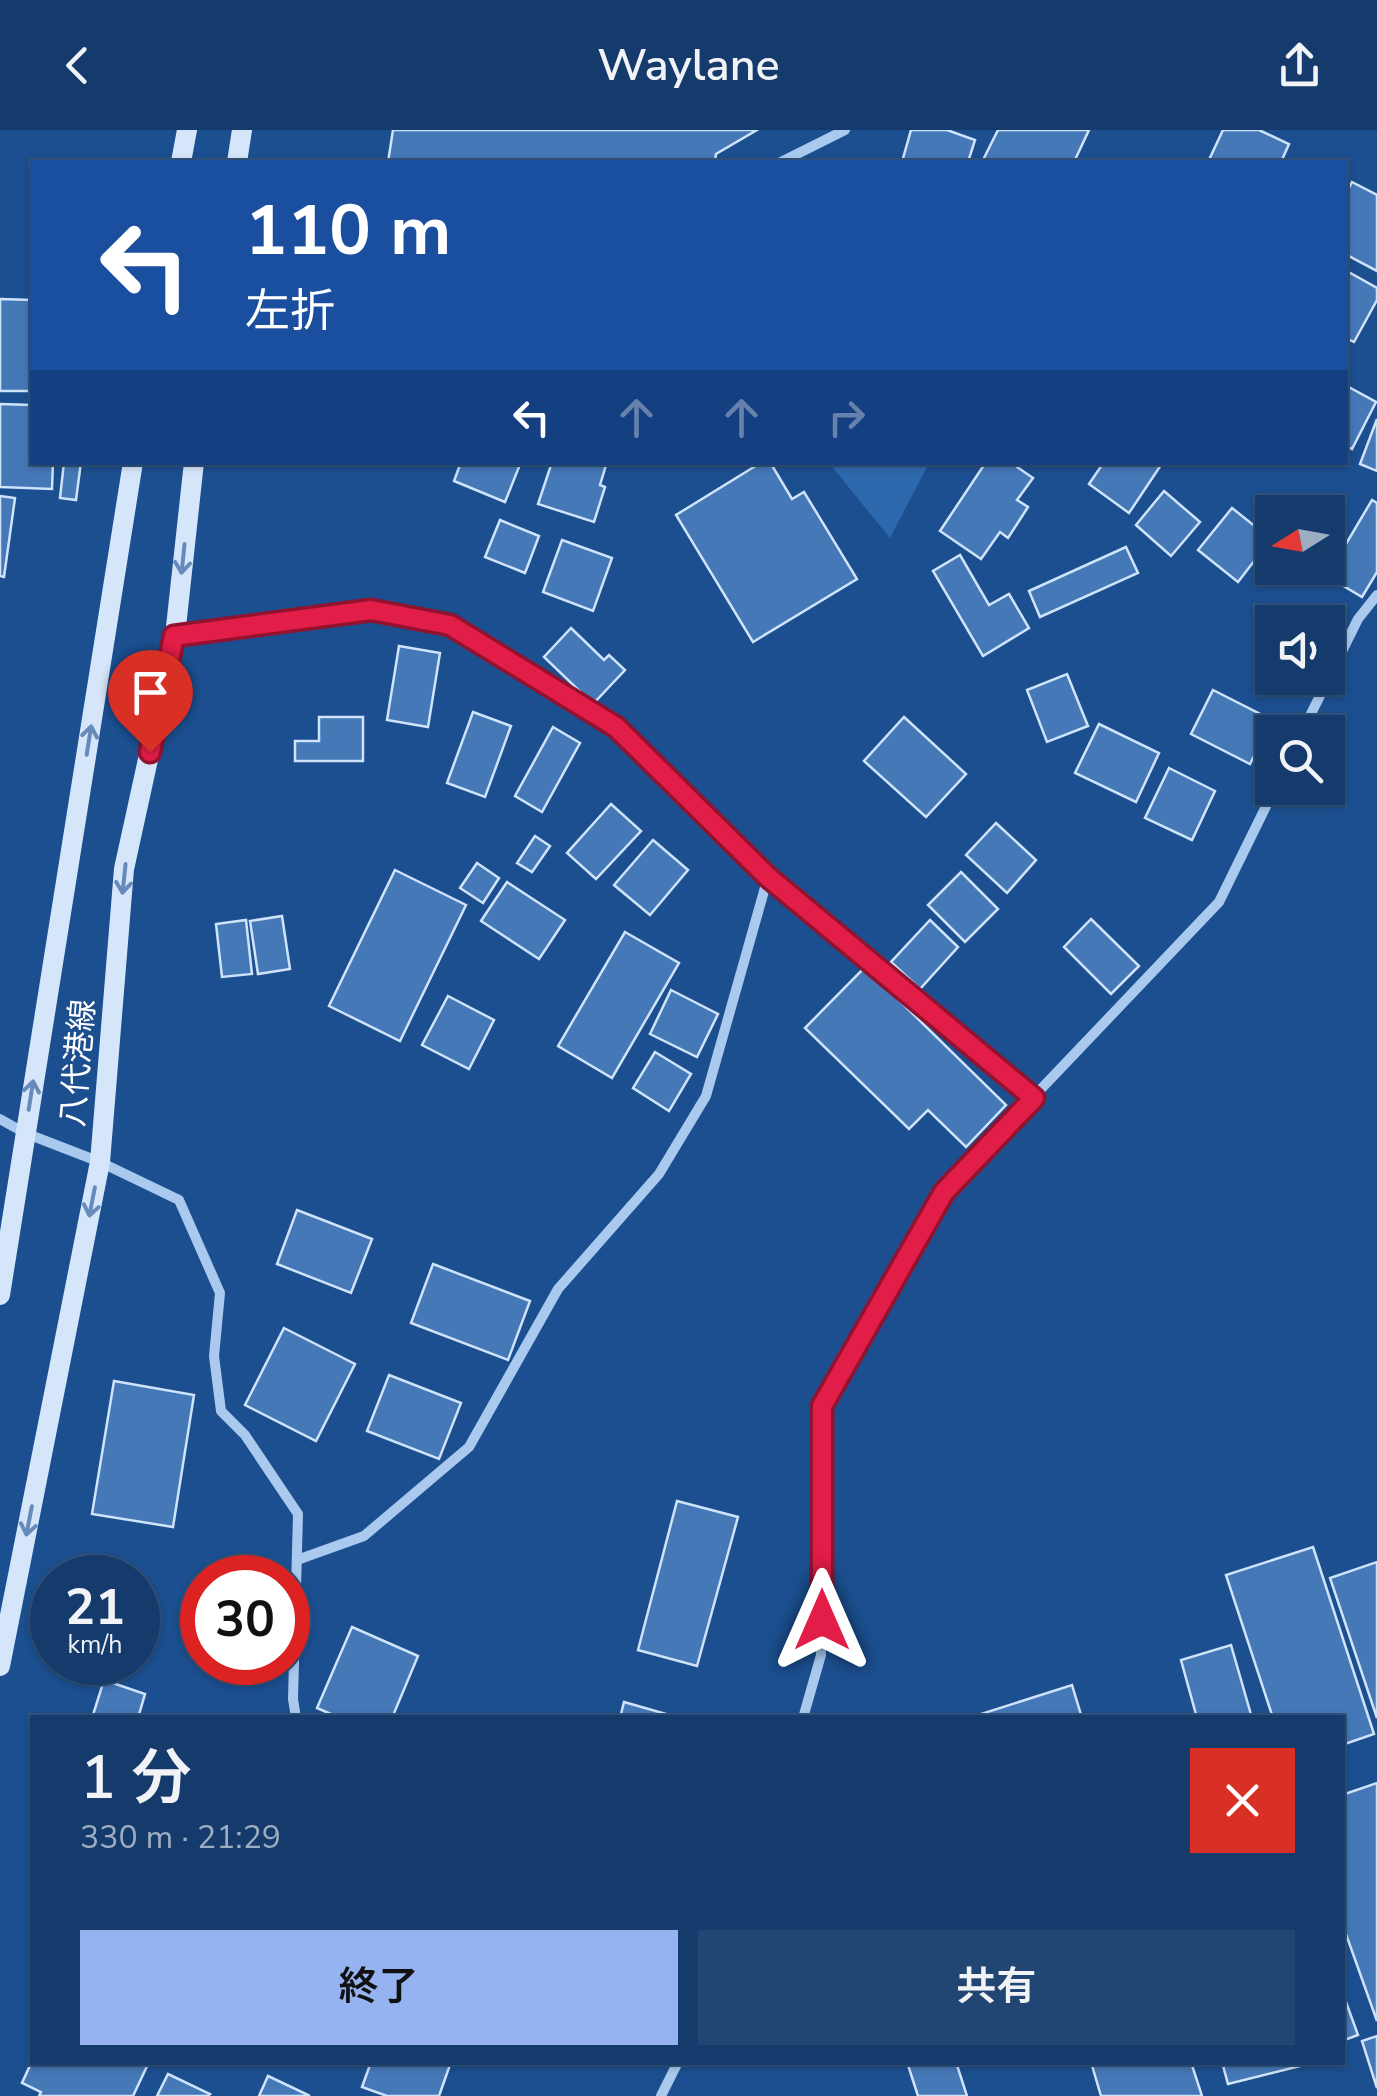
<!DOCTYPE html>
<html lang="ja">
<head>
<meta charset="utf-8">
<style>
  body { margin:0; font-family:"Nunito Sans","Noto Sans JP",sans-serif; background:#214673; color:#f1f3f6; height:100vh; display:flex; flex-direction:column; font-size:38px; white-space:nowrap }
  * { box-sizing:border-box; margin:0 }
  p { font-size:32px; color:#9dadc1 }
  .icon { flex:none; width:55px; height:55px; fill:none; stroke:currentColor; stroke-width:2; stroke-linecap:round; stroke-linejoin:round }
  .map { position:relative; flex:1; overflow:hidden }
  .details { position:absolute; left:30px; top:1585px; width:1315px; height:350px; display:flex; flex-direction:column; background:#143b6b; border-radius:0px; box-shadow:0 2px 8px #0004,0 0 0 2px #33557e }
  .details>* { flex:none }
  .hud { position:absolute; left:30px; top:30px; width:1318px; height:305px; border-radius:0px; box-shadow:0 2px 8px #0004,0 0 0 2px #33557e; background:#1a4fa0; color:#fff; overflow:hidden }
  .needle { width:65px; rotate:259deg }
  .fabs { position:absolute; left:1255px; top:365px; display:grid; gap:20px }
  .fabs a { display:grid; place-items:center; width:90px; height:90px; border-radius:0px; background:#143b6b; box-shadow:0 2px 8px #0004,0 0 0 2px #33557e; font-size:50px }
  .speed { position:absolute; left:30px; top:1425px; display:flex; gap:20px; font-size:50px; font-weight:700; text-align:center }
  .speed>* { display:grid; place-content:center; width:130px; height:130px; border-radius:50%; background:#143b6b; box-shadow:0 2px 8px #0004,0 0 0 2px #33557e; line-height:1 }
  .speed small { font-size:25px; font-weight:400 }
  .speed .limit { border:15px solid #d22; background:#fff; color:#111 }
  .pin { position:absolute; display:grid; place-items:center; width:85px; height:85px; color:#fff; margin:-102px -42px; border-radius:50% 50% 50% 0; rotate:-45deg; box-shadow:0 0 10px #0007 }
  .pin .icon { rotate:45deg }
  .me { position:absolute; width:110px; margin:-55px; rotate:0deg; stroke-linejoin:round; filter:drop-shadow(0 0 8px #0008) }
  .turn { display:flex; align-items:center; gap:35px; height:210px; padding:0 50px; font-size:45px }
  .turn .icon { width:130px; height:130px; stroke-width:2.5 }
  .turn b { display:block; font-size:70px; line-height:85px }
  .lanes { display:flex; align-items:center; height:95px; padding:0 50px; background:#0003; justify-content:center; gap:50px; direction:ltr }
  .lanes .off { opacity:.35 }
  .round { display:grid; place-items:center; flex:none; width:105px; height:105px; border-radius:0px; background:#214673 }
  .headline { display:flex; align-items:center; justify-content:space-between; height:170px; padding:0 50px }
  h1 { font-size:60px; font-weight:600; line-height:75px }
  .cta { display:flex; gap:20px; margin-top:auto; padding:20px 50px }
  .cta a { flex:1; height:115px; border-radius:0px; background:#95b2f1; color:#111; font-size:40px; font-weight:600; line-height:115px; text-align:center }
  .cta a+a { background:#214673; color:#f1f3f6 }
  header { display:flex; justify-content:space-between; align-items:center; height:130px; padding:0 50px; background:#143b6b; font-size:45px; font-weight:600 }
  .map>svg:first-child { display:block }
  .green { fill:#2e69ad }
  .building { fill:#4478b7; stroke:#cfe3fa; stroke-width:2.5 }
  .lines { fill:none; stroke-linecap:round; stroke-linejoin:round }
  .street { stroke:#a9c9ee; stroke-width:10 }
  .secondary { stroke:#d6e6fa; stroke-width:20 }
  .oneway { stroke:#668bba }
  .route-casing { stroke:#92132f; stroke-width:25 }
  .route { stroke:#e11d48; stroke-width:18 }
  .labels { text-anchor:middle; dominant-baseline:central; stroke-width:10; stroke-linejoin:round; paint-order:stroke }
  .street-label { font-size:32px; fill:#fff; stroke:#1b4f8f }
</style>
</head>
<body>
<header><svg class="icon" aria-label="back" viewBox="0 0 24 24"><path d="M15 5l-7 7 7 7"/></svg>Waylane<svg class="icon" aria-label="share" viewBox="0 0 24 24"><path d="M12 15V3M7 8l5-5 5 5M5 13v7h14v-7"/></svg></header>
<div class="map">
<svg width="1377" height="1966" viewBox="0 0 1377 1966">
  <rect width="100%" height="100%" fill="#1b4f8f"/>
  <!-- green -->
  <polygon class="green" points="829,333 929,333 890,408"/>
  <!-- building -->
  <g class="building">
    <polygon points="393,0 757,0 716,24 715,32 388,32"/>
    <polygon points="911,0 947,0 975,10 968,32 902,32"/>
    <polygon points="998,0 1089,0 1074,32 982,32"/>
    <polygon points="1223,0 1259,0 1289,14 1281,32 1208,32"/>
    <polygon points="1352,52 1377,65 1377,141 1345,124 1345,66"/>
    <polygon points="1345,140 1377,158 1377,170 1354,212 1345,208"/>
    <polygon points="0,169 32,170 32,261 0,261"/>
    <polygon points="1345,255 1376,272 1352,319 1345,315"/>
    <polygon points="0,274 32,275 32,332 53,332 52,359 0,357"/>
    <polygon points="1377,289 1377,341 1360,334"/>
    <polygon points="64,332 81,332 76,370 60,368"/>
    <polygon points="461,332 521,332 505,372 454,351"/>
    <polygon points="552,332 607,332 600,355 605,357 594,392 538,374"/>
    <polygon points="762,332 770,332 792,369 804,362 857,449 753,512 676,385"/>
    <polygon points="986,332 1010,332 1033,348 1017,370 1028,377 1008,408 1000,402 981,429 940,401"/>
    <polygon points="1104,332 1163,332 1129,383 1089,354"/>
    <polygon points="1164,361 1200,392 1171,426 1136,395"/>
    <polygon points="0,366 15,368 4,447 0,446"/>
    <polygon points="1372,370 1377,373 1377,442 1362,467 1327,446"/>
    <polygon points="1232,378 1271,409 1238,452 1198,420"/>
    <polygon points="500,390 539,406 525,443 485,427"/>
    <polygon points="562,410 612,428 593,481 543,462"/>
    <polygon points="1126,417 1138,443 1040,487 1029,461"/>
    <polygon points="960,425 989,475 1009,464 1029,498 983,526 933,441"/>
    <polygon points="571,498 604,530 609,525 625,540 593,574 544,527"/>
    <polygon points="399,516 440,523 428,597 387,590"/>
    <polygon points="1067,544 1088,596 1047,612 1027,560"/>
    <polygon points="1213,560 1272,590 1250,634 1191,604"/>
    <polygon points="473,582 511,596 485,667 447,653"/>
    <polygon points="319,587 363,587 363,631 295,631 295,611 319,611"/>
    <polygon points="904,587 966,644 926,687 864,631"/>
    <polygon points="1099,594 1159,623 1136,672 1075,643"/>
    <polygon points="553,597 580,613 542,682 515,666"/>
    <polygon points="1169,638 1215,661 1192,710 1145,688"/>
    <polygon points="611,674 641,701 596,749 567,723"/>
    <polygon points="996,693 1036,730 1007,763 966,725"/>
    <polygon points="535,706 550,716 532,742 517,733"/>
    <polygon points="653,710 688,740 650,785 614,755"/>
    <polygon points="477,733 499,748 483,773 460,758"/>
    <polygon points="395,740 466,775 400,911 329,876"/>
    <polygon points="961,742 998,779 965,812 928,775"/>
    <polygon points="507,752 565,790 539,829 481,791"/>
    <polygon points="282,786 290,839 258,844 250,791"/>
    <polygon points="1091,789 1139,836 1111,864 1064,817"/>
    <polygon points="246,790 252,844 222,847 216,794"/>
    <polygon points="930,790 958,817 920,859 891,832"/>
    <polygon points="625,802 679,833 612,948 558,916"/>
    <polygon points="865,837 1006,975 966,1017 928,980 909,999 805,898"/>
    <polygon points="671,860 718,884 697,927 650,904"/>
    <polygon points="448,866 494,890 469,939 422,915"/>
    <polygon points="655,922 691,944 669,981 633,958"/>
    <polygon points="297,1080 372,1109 351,1163 277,1134"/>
    <polygon points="433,1134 530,1171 508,1230 411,1193"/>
    <polygon points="284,1198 355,1234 316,1311 245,1275"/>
    <polygon points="389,1245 461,1273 439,1329 367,1301"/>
    <polygon points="114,1251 194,1265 173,1397 92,1384"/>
    <polygon points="677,1371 738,1387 697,1536 638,1520"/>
    <polygon points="1313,1417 1374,1604 1342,1615 1342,1588 1273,1588 1226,1445"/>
    <polygon points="1377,1432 1377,1588 1330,1448"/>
    <polygon points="352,1497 418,1526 392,1588 340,1588 317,1578"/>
    <polygon points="1231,1515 1252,1588 1197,1588 1181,1530"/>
    <polygon points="104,1550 145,1564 138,1588 92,1588"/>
    <polygon points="1072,1555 1082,1588 982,1588 981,1584"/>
    <polygon points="624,1572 680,1588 620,1588"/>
    <polygon points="1377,1653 1377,1891 1342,1793 1342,1665"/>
    <polygon points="1342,1861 1358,1905 1342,1911"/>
    <polygon points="1377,1906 1377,1958 1362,1911"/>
    <polygon points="32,1931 32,1932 149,1932 133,1966 39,1966 41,1962 22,1953"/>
    <polygon points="371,1932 451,1932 439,1966 387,1966 362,1957"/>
    <polygon points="907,1932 956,1932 967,1966 918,1966"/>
    <polygon points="1091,1932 1191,1932 1202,1966 1101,1966"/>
    <polygon points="1222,1932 1300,1932 1300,1936 1228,1954"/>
    <polygon points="168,1944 210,1964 208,1966 157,1966"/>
    <polygon points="268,1946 310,1966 259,1966"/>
  </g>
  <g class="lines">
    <!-- street -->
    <g class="street">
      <polyline points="781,32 845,0"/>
      <polyline points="175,506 371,480 449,495 616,597 768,747 1034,967"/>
      <polyline points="1302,602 1358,489 1377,465"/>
      <polyline points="0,989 25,1003 100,1032 179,1070 220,1163 214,1226 221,1281 245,1305 298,1384 293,1569 296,1588"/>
      <polyline points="297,1430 364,1406 469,1317 558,1159 659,1044 706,966 768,747"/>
      <polyline points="803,1588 821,1525 822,1276 944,1061 1219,772 1275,658"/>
      <polyline points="661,1966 678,1932"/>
    </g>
    <!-- secondary -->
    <g class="secondary">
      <polyline points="181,32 187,0"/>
      <polyline points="237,32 242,0"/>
      <polyline points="0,1165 133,332"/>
      <polyline points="0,1536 100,1032 124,739 175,506 194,332"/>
    </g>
  </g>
  <!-- one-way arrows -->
  <defs><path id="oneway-shaft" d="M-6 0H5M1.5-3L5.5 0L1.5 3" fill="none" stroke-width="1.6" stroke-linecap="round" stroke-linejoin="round" transform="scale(2.5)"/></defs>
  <g class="oneway">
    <use href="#oneway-shaft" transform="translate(183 429) rotate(96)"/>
    <use href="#oneway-shaft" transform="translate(89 610) rotate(-81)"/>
    <use href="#oneway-shaft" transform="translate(124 749) rotate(96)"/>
    <use href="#oneway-shaft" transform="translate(31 965) rotate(-81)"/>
    <use href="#oneway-shaft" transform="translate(92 1072) rotate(101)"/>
    <use href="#oneway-shaft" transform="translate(29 1391) rotate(101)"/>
  </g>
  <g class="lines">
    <!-- route casing -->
    <g class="route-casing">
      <polyline id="route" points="150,622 174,506 371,480 450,495 616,597 768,747 1034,968 944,1062 822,1276 822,1490"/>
    </g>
    <!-- route -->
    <use href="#route" class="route"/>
  </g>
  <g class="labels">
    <!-- street labels -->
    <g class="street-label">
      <text transform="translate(78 933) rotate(-85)">八代港線</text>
    </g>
  </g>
</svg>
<div class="fabs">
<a><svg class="needle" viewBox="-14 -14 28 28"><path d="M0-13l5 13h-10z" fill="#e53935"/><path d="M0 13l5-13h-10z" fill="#9dadc1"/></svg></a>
<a><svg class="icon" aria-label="sound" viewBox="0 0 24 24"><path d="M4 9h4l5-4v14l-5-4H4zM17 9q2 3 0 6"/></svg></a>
<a><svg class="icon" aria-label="search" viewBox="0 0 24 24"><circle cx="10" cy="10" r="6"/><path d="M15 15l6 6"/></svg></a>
</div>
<div class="speed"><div>21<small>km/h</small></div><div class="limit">30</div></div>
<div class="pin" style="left:150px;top:622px;background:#d93025"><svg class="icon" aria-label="arrive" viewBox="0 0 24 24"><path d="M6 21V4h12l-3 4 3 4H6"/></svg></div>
<svg class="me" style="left:822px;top:1490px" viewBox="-20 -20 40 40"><path d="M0-17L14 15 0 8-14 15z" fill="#e11d48" stroke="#fff" stroke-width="4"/></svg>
<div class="hud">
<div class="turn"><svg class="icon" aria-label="left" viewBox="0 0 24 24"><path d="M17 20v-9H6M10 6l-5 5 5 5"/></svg><div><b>110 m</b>左折</div></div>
<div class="lanes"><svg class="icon" aria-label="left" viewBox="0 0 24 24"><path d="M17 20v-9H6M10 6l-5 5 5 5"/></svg><svg class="icon off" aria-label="ahead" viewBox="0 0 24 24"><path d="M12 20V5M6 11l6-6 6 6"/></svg><svg class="icon off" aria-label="ahead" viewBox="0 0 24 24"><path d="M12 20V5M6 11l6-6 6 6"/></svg><svg class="icon off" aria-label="right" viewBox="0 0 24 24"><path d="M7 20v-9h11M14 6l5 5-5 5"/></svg></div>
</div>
<section class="details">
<div class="headline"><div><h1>1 分</h1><p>330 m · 21:29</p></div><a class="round" style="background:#d93025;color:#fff"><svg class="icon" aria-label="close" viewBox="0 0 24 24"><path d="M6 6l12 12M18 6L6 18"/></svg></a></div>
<div class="cta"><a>終了</a><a>共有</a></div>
</section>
</div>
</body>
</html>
